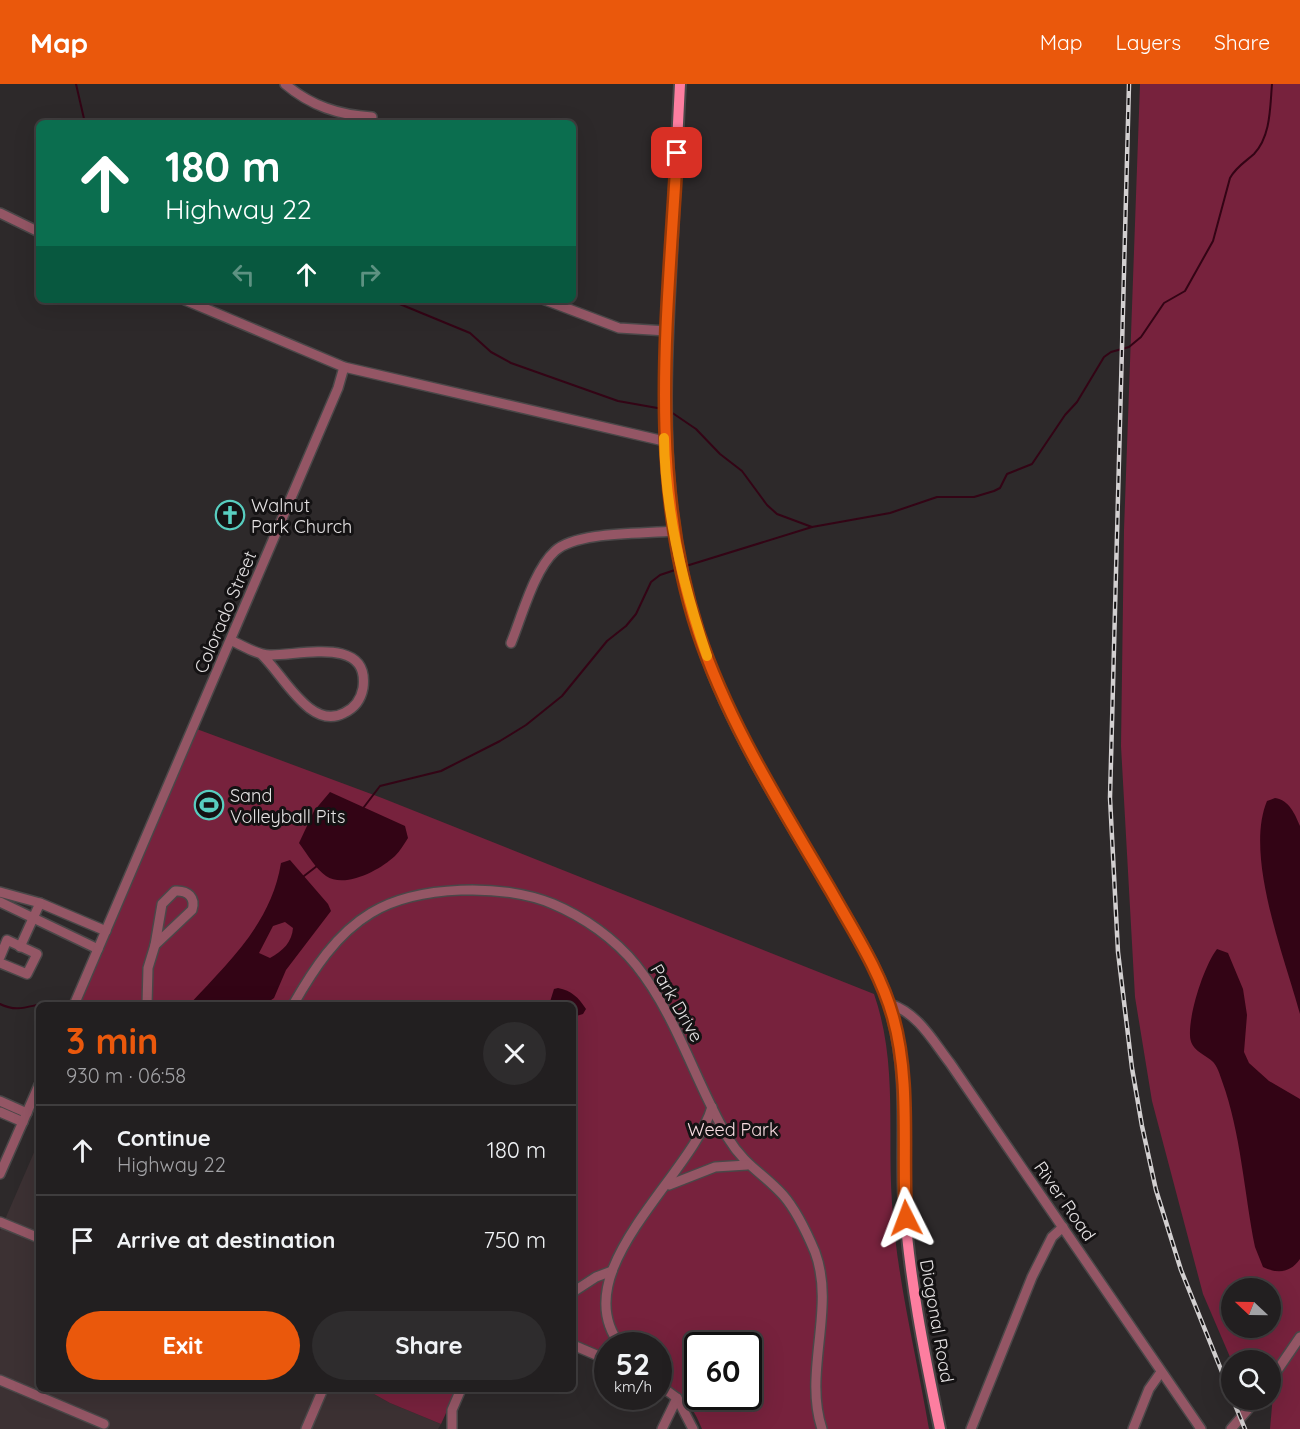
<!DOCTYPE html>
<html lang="en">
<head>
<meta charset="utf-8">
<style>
  body { margin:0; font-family:Quicksand,sans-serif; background:#2e2c2d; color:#f1f3f6; height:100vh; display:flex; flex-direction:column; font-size:22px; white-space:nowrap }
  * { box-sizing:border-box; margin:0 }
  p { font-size:20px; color:#a2a2a5 }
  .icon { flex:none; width:33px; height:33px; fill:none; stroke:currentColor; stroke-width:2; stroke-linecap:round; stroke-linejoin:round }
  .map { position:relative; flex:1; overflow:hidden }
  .panel { position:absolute; left:36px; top:918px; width:540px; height:390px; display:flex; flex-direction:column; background:#221f20; border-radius:9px; box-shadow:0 6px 24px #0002,0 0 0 2px #3f3d3e }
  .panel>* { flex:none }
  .guide { position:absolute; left:36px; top:36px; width:540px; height:183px; border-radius:9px; box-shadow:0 6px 24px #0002,0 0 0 2px #3f3d3e; background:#0b6e4f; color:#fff; overflow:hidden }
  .needle { width:39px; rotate:292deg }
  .buttons { position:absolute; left:1221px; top:1194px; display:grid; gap:12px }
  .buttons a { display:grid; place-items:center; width:60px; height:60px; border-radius:50%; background:#221f20; box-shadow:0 6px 24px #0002,0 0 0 2px #3f3d3e; font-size:30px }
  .speed { position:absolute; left:594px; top:1248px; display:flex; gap:12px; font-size:30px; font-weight:700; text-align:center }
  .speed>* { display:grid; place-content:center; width:78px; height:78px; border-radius:50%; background:#221f20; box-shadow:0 6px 24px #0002,0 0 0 2px #3f3d3e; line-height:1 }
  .speed small { font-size:15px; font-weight:400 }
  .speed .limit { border:3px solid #111; border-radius:9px; background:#fff; color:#111 }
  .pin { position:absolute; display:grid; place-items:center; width:51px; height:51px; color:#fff; margin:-26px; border-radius:12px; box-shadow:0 3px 9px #0006 }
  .me { position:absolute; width:66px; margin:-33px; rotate:357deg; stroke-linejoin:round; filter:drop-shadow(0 0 4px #0008) }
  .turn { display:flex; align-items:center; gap:21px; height:126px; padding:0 30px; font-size:27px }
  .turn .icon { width:78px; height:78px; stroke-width:2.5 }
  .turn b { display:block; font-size:42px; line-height:51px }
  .lanes { display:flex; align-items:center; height:57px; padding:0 30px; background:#0003; justify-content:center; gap:30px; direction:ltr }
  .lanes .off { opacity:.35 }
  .round { display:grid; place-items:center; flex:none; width:63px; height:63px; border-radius:32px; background:#2e2c2d }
  .headline { display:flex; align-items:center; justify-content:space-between; height:102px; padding:0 30px }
  h1 { font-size:36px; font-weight:700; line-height:45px; color:#ea580c }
  .cta { display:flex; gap:12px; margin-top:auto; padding:12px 30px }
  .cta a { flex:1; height:69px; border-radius:36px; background:#ea580c; color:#fff; font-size:24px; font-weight:700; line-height:69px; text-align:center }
  .cta a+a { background:#2e2c2d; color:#f1f3f6 }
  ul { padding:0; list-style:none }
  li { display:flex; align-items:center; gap:18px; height:90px; padding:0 30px; border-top:2px solid #3f3d3e }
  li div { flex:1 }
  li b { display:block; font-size:22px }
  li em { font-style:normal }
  header { display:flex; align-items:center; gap:36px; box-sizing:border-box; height:84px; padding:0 30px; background:#ea580c; color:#fff }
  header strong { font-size:28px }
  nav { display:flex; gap:33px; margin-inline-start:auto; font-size:21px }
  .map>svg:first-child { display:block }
  .built { fill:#3c3133 }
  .green { fill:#77223d; fill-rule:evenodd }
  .water { fill:#330415; fill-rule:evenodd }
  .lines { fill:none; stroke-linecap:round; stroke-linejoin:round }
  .stream { stroke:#330415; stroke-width:2 }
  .minor-casing { stroke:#4a4748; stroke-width:12 }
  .major-casing { stroke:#4a4748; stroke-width:14 }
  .minor { stroke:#945665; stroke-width:9 }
  .major { stroke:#fd7ea0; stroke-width:10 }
  .rail-casing { stroke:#d2cfd0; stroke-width:4.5 }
  .rail { stroke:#141213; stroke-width:2; stroke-dasharray:7; stroke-linecap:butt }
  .route-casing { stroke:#983908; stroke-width:15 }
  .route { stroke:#ea580c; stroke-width:10 }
  .slow { stroke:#f59e0b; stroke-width:10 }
  .labels { text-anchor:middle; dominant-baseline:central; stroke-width:6; stroke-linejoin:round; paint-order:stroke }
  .poi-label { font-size:18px; fill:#e5e2e3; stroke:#141213; text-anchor:start }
  .street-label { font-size:18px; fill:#e5e2e3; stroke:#141213 }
  .park-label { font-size:18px; fill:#f7dbe0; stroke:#141213 }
</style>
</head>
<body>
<header>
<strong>Map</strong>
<nav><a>Map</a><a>Layers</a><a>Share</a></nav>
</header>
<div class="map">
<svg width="1300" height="1345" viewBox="0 0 1300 1345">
  <rect width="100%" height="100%" fill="#2d292a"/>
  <!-- built -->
  <polygon class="built" points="39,1057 39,1305 365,1305 390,1319 441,1340 438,1345 0,1345 0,1147"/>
  <!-- green -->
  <g class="green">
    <path d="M1140 0H1300V1345H1270L1274 1299 1271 1296 1270 1276H1236L1230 1273 1203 1210 1152 1017 1135 913 1121 662 1124 446ZM1232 1204H1270V1244H1232Z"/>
    <path d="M194 644 382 714 874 910C898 979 887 1048 892 1119 897 1196 916 1269 929 1345H702C692 1320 682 1309 659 1297L658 1262H608L607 1275 573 1261V921H74ZM698 1262H748V1312H698Z"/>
    <polygon points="365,1305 457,1305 441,1340 390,1319"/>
  </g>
  <!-- water -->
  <g class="water">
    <path d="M330 708 405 742 408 754C404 760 400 767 395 772 380 786 345 805 326 792 316 785 307 770 299 759L314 727Z"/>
    <path d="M1275 714C1289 716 1295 730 1300 742V930C1285 874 1244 772 1267 717Z"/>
    <path d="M290 776 328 820 331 827 286 886 274 914 264 921H189C229 877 271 840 281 779ZM285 838 293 844C292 858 283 867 270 874L259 869 273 842Z"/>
    <path d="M1217 865 1228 869 1243 905 1247 931 1244 968 1249 979 1269 997 1300 1015V1175C1290 1189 1278 1190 1263 1183L1255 1163C1244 1108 1241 1049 1222 997 1220 991 1217 981 1212 977 1203 969 1190 966 1190 951 1189 929 1204 882 1217 865Z"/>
    <path d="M558 904C572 907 578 913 586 925L583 930 573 933V921H549L554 905Z"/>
  </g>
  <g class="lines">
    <!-- stream -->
    <g class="stream">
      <polyline points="76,0 85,39"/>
      <polyline points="390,216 470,249 491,268 511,279 618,317 663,325"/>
      <polyline points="671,328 696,345 720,370 742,387 767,421 777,430 812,443"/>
      <path d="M686 482 812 443 890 429 937 413H974L994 407 1000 404 1007 390 1032 380 1065 331 1077 318 1104 273 1111 268 1129 263 1141 253 1164 219 1185 207 1213 157 1230 94C1236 83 1245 78 1254 70 1271 52 1270 23 1272 0"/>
      <polyline points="364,723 380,702 441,687 500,657 526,641 562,612 607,557 626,542 636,530 651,498 660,491 678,485"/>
      <polyline points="304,792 317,782"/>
      <path d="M0 920C21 931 36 917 57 919"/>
    </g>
    <!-- minor casing -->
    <g class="minor-casing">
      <g id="minor">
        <path d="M285 0C311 22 339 31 372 33"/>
        <polyline points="0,129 39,148"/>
        <polyline points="185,216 344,283 664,357"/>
        <polyline points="545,216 619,244 667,247"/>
        <path d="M232 557C244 562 257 571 270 571 298 572 370 551 363 604 361 615 355 624 344 629 310 647 283 590 261 570"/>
        <path d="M511 559C522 532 534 486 555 467 577 447 644 450 674 447"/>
        <path d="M175 807C188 806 196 814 192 826L155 861 162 820Z"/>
        <polyline points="0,808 40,819 106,847"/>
        <polyline points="0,818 98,865"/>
        <polyline points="20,863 40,819"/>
        <polyline points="0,873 7,856 37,870 27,890 0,879"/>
        <path d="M890 920C918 929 933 957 950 979L1201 1345"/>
        <polyline points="74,921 338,304 344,283"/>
        <polyline points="147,921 148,884 155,861"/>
        <path d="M293 921C313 886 336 850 371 829 417 801 504 799 553 820 584 833 615 855 636 881 677 932 695 998 728 1054 745 1082 763 1089 783 1111 797 1127 807 1149 815 1168 836 1224 803 1288 822 1345"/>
        <polyline points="0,1017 27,1029"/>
        <polyline points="0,1028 23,1038"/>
        <polyline points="0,1090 39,1001"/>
        <polyline points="669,1101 715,1083 747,1081"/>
        <polyline points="0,1138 39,1154"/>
        <polyline points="573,1208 596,1193 612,1187"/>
        <polyline points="573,1261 608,1276"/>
        <path d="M621 1262C562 1188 692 1092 712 1023"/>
        <polyline points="0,1296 104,1340"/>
        <polyline points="1270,1297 1300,1253"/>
        <polyline points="658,1300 677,1314 693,1345"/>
        <polyline points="306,1345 323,1305"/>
        <polyline points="452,1345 452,1326 461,1305"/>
        <polyline points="662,1345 677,1314"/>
        <polyline points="971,1345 1032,1193 1052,1153 1063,1143"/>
        <polyline points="1133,1345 1149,1305 1161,1288"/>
        <polyline points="1231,1345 1256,1316"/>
      </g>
    </g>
    <!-- major casing -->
    <g class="major-casing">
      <path id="major" d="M680 0C677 66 673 131 670 197 662 348 660 476 725 617 756 685 797 749 835 814 857 853 882 890 893 934 909 993 901 1055 904 1116 909 1193 924 1269 940 1345"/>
    </g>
    <!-- minor -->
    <use href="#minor" class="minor"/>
    <!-- major -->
    <use href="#major" class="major"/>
    <!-- rail casing -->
    <g class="rail-casing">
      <g id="rail">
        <polyline points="1129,0 1110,714 1118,868 1132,984 1142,1042 1156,1106 1181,1186 1232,1313"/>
        <polyline points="1233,1316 1245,1345"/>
      </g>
    </g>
    <!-- rail -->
    <use href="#rail" class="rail"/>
  </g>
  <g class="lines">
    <!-- route casing -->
    <g class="route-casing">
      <path id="route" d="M677 69C668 230 647 392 698 548 729 641 782 723 831 807 854 848 880 887 893 933 911 997 902 1068 906 1134"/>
    </g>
    <!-- route -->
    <use href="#route" class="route"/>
    <!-- slow -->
    <path class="slow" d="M664 354C665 429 683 502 707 572"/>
  </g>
  <!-- icons -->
  <defs>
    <g id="church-ring" transform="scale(1.5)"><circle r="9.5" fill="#141213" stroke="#58cec0" stroke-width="1.5"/><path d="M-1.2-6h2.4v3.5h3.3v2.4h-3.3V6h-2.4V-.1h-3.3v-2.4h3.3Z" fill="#58cec0"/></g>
    <g id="stadium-ring" transform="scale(1.5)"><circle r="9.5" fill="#141213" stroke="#58cec0" stroke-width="1.5"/><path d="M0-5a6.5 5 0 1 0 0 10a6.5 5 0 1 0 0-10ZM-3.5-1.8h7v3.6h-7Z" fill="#58cec0"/></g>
  </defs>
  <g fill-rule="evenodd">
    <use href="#church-ring" x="230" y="431"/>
    <use href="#stadium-ring" x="209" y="721"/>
  </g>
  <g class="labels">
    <!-- poi labels -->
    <g class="poi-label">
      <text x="251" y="421">Walnut<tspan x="251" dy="21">Park Church</tspan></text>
      <text x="230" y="711">Sand<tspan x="230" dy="21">Volleyball Pits</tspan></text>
    </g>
    <!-- street labels -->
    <g class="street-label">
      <text transform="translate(225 528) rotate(-67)">Colorado Street</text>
      <text transform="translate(677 919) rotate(60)">Park Drive</text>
      <text transform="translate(1065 1117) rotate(55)">River Road</text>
      <text transform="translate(937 1237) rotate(80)">Diagonal Road</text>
    </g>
    <!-- park labels -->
    <g class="park-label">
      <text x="733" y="1045">Weed Park</text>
    </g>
  </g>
</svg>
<div class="buttons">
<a><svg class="needle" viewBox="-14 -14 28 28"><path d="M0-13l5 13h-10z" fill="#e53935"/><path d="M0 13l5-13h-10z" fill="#a2a2a5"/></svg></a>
<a><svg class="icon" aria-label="search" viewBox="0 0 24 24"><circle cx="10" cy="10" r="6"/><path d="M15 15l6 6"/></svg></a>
</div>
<div class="speed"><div>52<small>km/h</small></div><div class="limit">60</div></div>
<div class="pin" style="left:677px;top:69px;background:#d93025"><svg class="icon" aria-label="arrive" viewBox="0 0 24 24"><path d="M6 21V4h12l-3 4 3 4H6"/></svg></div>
<svg class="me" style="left:906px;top:1134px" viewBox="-20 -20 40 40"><path d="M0-17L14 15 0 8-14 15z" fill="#ea580c" stroke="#fff" stroke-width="4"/></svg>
<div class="guide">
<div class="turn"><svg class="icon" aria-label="ahead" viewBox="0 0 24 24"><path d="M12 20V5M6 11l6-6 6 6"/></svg><div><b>180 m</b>Highway 22</div></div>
<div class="lanes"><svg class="icon off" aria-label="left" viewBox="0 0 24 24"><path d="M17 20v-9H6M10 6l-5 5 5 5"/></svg><svg class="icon" aria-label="ahead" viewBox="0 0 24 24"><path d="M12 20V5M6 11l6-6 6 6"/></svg><svg class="icon off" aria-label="right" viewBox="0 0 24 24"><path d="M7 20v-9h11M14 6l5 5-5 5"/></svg></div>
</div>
<section class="panel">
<div class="headline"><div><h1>3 min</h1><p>930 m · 06:58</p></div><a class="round"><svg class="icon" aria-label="close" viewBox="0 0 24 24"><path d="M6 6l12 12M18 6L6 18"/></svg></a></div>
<ul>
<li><svg class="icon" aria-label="ahead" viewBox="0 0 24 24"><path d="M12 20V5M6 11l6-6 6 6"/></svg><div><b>Continue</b><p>Highway 22</p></div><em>180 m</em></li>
<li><svg class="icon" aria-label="arrive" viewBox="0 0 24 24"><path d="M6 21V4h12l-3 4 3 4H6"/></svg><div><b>Arrive at destination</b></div><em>750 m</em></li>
</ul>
<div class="cta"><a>Exit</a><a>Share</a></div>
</section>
</div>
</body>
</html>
